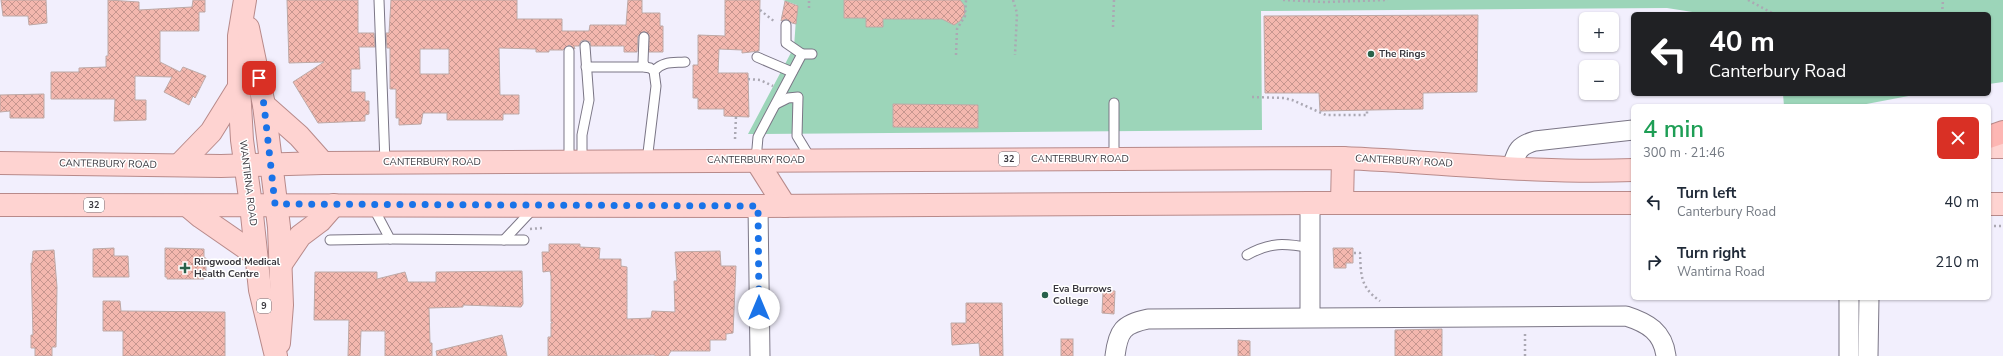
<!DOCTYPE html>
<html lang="en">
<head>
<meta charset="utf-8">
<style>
  body { margin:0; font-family:"Nunito Sans",sans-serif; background:#f6f6f7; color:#1f2937; height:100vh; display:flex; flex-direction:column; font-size:15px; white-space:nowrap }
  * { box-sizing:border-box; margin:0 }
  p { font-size:13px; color:#747a83 }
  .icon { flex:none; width:22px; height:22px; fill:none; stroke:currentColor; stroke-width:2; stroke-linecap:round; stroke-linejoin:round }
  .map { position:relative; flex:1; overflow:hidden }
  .side { position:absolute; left:1631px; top:104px; width:360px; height:196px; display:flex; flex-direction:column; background:#fff; border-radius:6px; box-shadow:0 1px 3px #0004 }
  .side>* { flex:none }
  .banner { position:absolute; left:1631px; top:12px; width:360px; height:84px; border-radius:6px; box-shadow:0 1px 3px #0004; background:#202124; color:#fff; overflow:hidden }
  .tools { position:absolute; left:1579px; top:12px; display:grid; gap:8px }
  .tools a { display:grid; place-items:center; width:40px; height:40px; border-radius:6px; background:#fff; box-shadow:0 1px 3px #0004; font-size:20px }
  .pin { position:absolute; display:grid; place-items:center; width:34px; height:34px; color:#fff; margin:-17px; border-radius:8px; box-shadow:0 2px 6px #0006 }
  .me { position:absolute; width:44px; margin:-22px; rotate:0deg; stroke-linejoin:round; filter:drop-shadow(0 0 3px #0008) }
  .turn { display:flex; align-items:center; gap:14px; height:84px; padding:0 12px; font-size:18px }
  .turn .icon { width:52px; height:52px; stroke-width:2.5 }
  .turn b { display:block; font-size:28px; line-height:34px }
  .round { display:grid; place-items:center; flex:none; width:42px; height:42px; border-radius:6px; background:#f6f6f7 }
  .overview { display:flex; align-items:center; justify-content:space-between; height:68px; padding:0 12px }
  h1 { font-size:24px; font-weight:600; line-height:30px; color:#1e9e55 }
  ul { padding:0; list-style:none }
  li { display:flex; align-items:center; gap:12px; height:60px; padding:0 12px }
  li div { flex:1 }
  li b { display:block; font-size:15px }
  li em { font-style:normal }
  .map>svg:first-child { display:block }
  .green { fill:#9cd5b9 }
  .building { fill:url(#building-cross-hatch); stroke:#bea9a6; fill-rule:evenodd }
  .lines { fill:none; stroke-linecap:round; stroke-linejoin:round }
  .service-casing { stroke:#7b7686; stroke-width:11 }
  .minor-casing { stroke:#7b7686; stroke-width:21 }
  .primary-casing { stroke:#b88a8a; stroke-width:24 }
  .motorway-casing { stroke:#b88a8a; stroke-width:24 }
  .path { stroke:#aba8b3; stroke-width:2.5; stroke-dasharray:2 3; stroke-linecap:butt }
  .service { stroke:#fff; stroke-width:9 }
  .minor { stroke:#fff; stroke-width:19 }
  .primary { stroke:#fed3d1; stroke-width:22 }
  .motorway { stroke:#fdb6b3; stroke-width:22 }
  .route { stroke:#1a73e8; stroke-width:7; stroke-dasharray:0 12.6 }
  .poi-dot { fill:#29624a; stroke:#fff; stroke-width:1.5 }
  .labels { text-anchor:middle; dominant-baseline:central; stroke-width:3; stroke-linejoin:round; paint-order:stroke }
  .shield { fill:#fff; stroke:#747378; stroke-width:1 }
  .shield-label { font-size:9px; font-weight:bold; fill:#39373e }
  .poi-label { font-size:10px; font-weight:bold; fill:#39373e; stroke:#fff; text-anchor:start }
  .street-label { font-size:10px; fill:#39373e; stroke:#fff }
</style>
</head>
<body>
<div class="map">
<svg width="2003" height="356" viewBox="0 0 2003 356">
  <defs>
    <pattern id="building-cross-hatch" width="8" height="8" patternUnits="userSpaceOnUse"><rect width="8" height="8" fill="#f3b7ae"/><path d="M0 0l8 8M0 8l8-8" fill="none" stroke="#c6968f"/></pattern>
  </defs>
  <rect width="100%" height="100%" fill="#f2effd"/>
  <!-- green -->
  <g class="green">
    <polygon points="783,0 2003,0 2003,82 1989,84 1989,14 1705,14 1667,8 1261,11 1262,130 748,134 794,47 797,5"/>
    <polygon points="1783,94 1919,94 1856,106 1784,106"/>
  </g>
  <!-- building -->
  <g class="building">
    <polygon points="1,0 46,0 47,23 29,25 28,16 3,16"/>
    <polygon points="108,0 139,2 139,10 192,7 193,0 205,0 205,12 199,12 199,31 160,31 160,62 180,72 183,67 206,76 195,98 193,96 189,105 164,92 172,77 135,76 135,100 146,100 146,120 114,121 115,99 51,99 51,72 79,72 79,68 106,67 106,56 108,56"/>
    <polygon points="287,0 358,0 358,33 374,33 375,47 359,47 360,69 351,69 351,92 365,92 365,101 369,101 369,114 365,115 365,121 318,123 293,82 324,62 289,63"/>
    <path d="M391 0H517V19H562V31H589L590 25H626L628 0H642V13H660V26H663V52H649V35L644 31 638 36 637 52H624V46H591L590 42 585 40 581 41 579 46H574L575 49 569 45 563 50H549V52H536V49L499 48 500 95H519V114H503V120H447V113H423L421 124 399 125V118H396V89H390V48H387L386 33H389ZM420 49H449V74H420Z"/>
    <polygon points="725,0 760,0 759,51 742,53 742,50 719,49 718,73 748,73 749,117 724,116 724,109 698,109 698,98 693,98 693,65 698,65 698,35 725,36"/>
    <polygon points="844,0 960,0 964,5 965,13 960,21 954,25 942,19 883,19 883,27 866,27 866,18 844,18"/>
    <polygon points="785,1 798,6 796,24 792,23 786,19 781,21"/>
    <polygon points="1478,15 1477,92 1423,93 1423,109 1320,111 1319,93 1265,93 1264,16"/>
    <polygon points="44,94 44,118 10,118 10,111 0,112 0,95"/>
    <polygon points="893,104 978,105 978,128 893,127"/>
    <polygon points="549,244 580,244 580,247 600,248 599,259 621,259 621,266 627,267 627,319 651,318 652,311 675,312 674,281 677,281 675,252 720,251 721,266 736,266 733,333 726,334 726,340 710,340 710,351 671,351 668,356 655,356 655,355 548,356 548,337 551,337 551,323 553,323 551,322 551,276 550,271 543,272 542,252 549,252"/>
    <polygon points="114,248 114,256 128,256 129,277 93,277 93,249"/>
    <polygon points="165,248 204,249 204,258 206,258 206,277 204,277 204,279 167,279 167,277 165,277"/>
    <polygon points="1333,248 1353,248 1353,263 1346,263 1346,268 1334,268"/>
    <polygon points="54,250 57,287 56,347 52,347 52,356 35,356 35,348 31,348 31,335 33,335 31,263 32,263 33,251"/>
    <polygon points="522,271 523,304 521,307 463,305 463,307 429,308 430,343 432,343 432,356 385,356 385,331 361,331 360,356 348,356 349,320 314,320 315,272 377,272 377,279 405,272 408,282 436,282 436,272"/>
    <polygon points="1103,291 1115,291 1114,314 1102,313"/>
    <polygon points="103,301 120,301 121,311 225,312 225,356 123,356 123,331 103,331"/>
    <polygon points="966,303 1002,303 1003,356 980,356 979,343 952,345 951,323 966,323"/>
    <polygon points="1442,329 1442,356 1395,356 1395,330"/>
    <polygon points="502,335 507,356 437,356 436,351"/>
    <rect x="1061" y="339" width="12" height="17"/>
    <polygon points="1238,340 1250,341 1250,356 1238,356"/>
  </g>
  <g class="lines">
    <!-- service casing -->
    <g class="service-casing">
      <g id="service">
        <polyline points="379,0 385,163"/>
        <polyline points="786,25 786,43 802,54"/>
        <polyline points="644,37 643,62 645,67"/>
        <polyline points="757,57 792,72"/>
        <polyline points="586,67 645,67 650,68 654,71 656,86 647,161"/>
        <path d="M654 71C663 61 673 63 685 62"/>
        <polyline points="1114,103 1114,159"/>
        <polyline points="776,104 788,98 798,97 797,136 811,159"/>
        <polyline points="756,160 758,137 802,54 812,54"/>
        <polyline points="569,161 569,51"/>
        <polyline points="582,161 582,135 589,100 585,46"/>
        <polyline points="373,207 390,239 524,240"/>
        <polyline points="330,240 390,239"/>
        <polyline points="504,240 534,208"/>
        <path d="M1247 255C1270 242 1285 243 1310 248"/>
      </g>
    </g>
    <!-- minor casing -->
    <g class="minor-casing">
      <g id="minor">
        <path d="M1512 167C1517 151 1518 146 1535 141L1633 130"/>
        <polyline points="758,206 760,356"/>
        <polyline points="1849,298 1849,356"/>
        <polyline points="1310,317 1310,203"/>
        <path d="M1115 356C1118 331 1123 324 1148 319L1626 316C1648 323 1663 332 1666 356"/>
        <polyline points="1868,356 1869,298"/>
      </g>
    </g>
    <!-- primary casing -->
    <g class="primary-casing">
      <g id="primary">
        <polyline points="245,0 239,36 239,87 242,140 251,205 260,290 276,356"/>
        <polyline points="248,28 264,105 279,227 282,305 279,343"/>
        <polyline points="264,105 299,136 323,163"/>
        <polyline points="1989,147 2003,147"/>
        <polyline points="756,160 785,206"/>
        <path d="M0 163 221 166 323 163 1343 158C1439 162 1537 174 1633 170"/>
        <polyline points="179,165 211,132 239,87"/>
        <polyline points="1342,203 1343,158"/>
        <polyline points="1989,204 2003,204"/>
        <polyline points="0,205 758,206 1310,203 1633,203"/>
        <polyline points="188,206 201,217 256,255"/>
        <polyline points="281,264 300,236 320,221 334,205"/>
      </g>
    </g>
    <!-- motorway casing -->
    <g class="motorway-casing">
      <polyline id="motorway" points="1989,137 2003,132"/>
    </g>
    <!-- path -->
    <g class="path">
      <polyline points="1013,0 1017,13 1015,55"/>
      <polyline points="1283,0 1324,2 1388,0"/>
      <polyline points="1748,0 1774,14"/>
      <polyline points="809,8 809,0"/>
      <polyline points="760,10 775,22"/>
      <polyline points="1942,14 1943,0"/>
      <polyline points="1113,27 1114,0"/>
      <polyline points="956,55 957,29 965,16 966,0"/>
      <polyline points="748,79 760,80 773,86"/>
      <polyline points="1252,97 1284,98 1292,100 1326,115 1367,115 1367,110"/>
      <polyline points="735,139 736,116"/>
      <polyline points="1989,226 2003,226"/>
      <polyline points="530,229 542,228"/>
      <path d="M1354 253H1360C1361 275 1360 287 1380 301"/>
      <polyline points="1525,356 1525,333"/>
    </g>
    <!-- service -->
    <use href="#service" class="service"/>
    <!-- minor -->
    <use href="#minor" class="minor"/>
    <!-- primary -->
    <use href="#primary" class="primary"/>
    <!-- motorway -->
    <use href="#motorway" class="motorway"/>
  </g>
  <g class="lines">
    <!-- route -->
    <polyline class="route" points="259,78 264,105 275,204 758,206 759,308"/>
  </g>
  <!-- markers -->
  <g class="poi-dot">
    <circle cx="1371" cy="54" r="4"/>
    <path d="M183 262h4v4h4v4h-4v4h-4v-4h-4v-4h4z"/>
    <circle cx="1045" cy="295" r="4"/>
  </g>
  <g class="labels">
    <!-- shield labels -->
    <g class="shield">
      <rect x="999" y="152" width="20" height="14" rx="3"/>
      <rect x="84" y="198" width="20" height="14" rx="3"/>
      <rect x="257" y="299" width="14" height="14" rx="3"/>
    </g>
    <g class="shield-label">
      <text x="1009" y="159">32</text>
      <text x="94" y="205">32</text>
      <text x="264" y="306">9</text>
    </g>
    <!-- poi labels -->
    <g class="poi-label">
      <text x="1379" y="54">The Rings</text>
      <text x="194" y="262">Ringwood Medical<tspan x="194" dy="12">Health Centre</tspan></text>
      <text x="1053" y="289">Eva Burrows<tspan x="1053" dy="12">College</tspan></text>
    </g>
    <!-- street labels -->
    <g class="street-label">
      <text x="1080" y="159">CANTERBURY ROAD</text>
      <text x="756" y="160">CANTERBURY ROAD</text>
      <text transform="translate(1404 161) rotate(3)">CANTERBURY ROAD</text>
      <text x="432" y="162">CANTERBURY ROAD</text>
      <text transform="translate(108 164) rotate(1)">CANTERBURY ROAD</text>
      <text transform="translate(248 183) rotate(83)">WANTIRNA ROAD</text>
    </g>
  </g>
</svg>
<div class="tools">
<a>+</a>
<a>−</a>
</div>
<div class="pin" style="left:259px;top:78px;background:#d93025"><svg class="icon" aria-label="arrive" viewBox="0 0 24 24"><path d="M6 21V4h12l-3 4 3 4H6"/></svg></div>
<svg class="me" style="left:759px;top:308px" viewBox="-20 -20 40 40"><circle r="19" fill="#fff"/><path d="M0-13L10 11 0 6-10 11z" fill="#1a73e8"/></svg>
<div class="banner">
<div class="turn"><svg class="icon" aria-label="left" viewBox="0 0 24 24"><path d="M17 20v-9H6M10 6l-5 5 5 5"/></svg><div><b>40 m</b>Canterbury Road</div></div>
</div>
<section class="side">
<div class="overview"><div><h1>4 min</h1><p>300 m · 21:46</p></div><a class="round" style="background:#d93025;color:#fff"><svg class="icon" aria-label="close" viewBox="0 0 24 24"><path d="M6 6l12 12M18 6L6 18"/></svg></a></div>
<ul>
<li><svg class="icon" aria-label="left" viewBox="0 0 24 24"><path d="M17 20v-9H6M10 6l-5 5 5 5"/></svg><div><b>Turn left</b><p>Canterbury Road</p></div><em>40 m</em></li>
<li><svg class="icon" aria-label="right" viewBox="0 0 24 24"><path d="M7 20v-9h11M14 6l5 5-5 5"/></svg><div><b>Turn right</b><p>Wantirna Road</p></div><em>210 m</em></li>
</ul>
</section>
</div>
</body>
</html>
